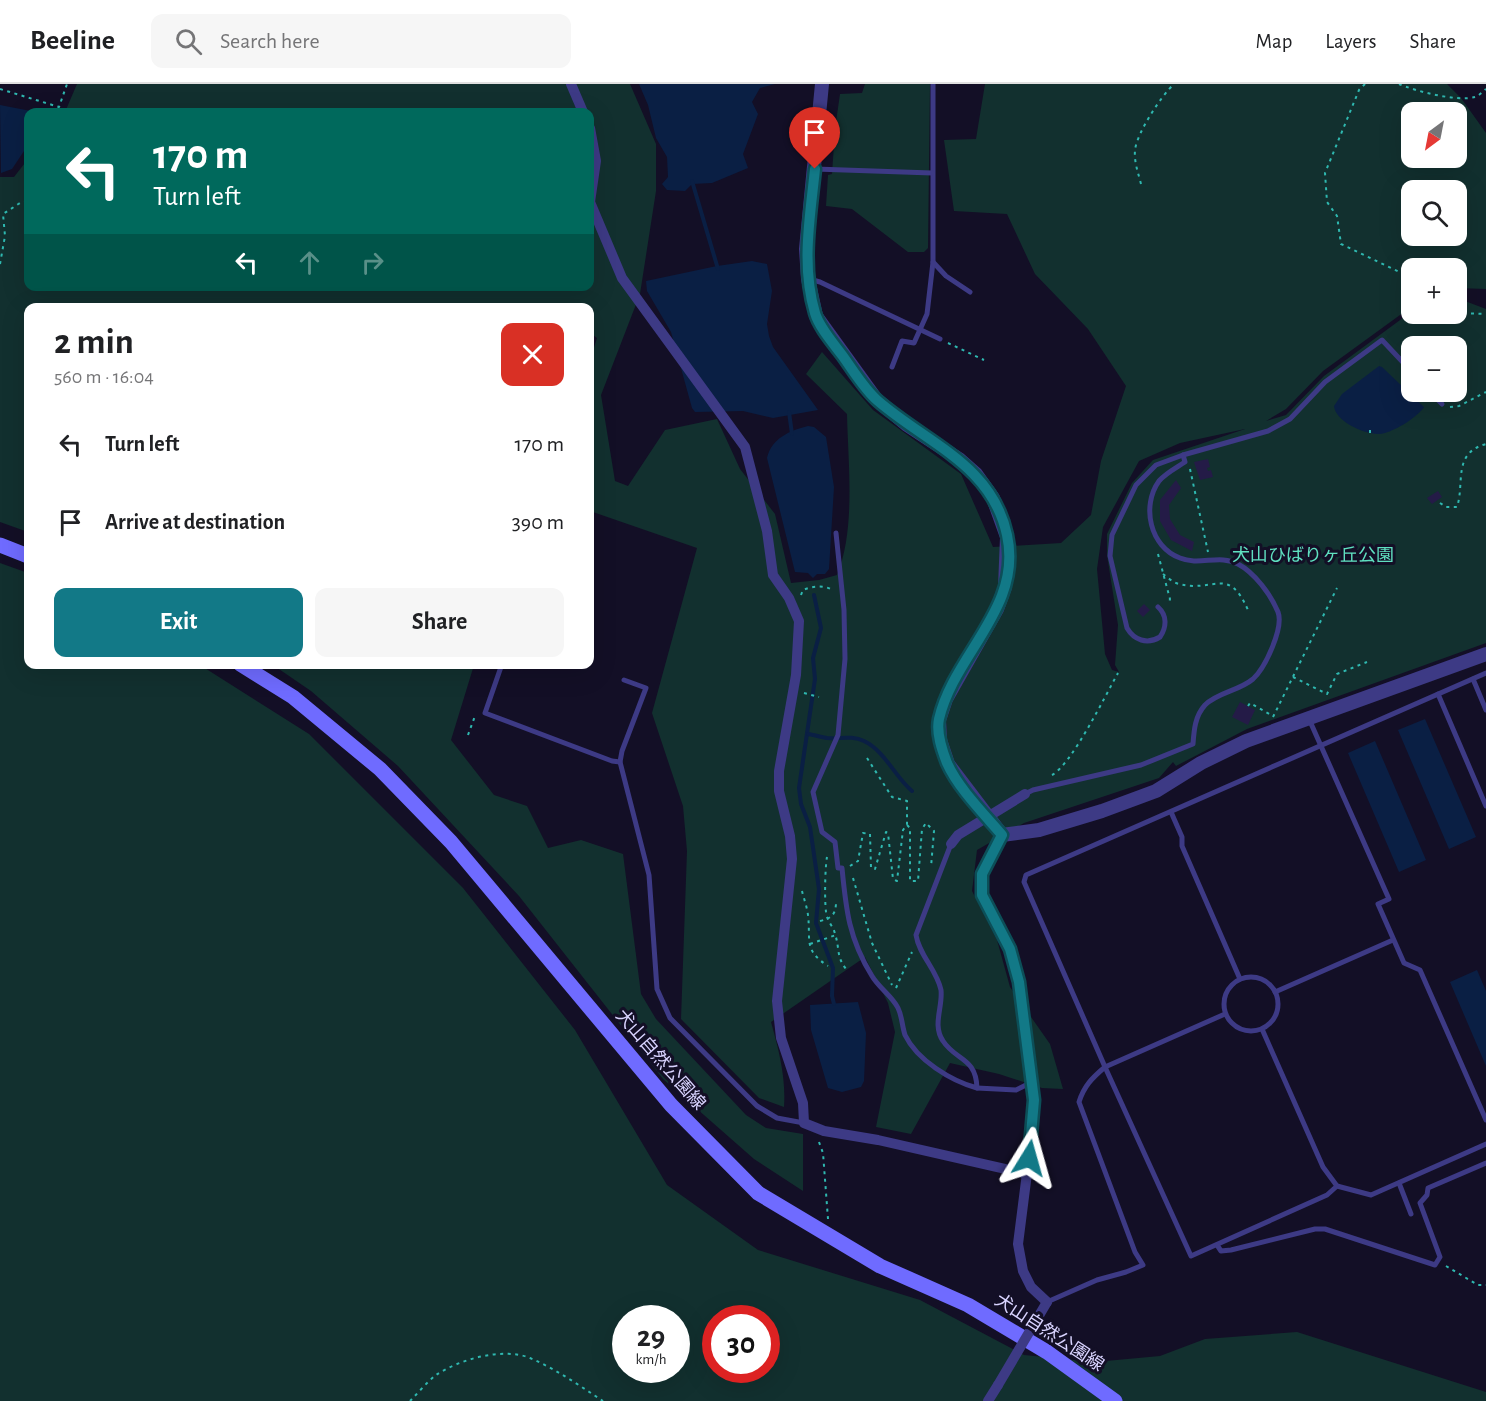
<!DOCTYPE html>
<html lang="en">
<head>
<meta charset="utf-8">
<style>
  body { margin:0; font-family:"Alegreya Sans","Noto Sans JP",sans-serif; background:#f6f6f6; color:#202124; height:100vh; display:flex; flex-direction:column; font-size:22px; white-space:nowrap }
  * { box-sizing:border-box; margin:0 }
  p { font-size:20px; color:#757577 }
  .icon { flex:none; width:33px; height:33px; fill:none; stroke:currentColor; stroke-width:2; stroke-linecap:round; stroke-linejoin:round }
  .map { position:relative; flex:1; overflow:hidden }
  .drawer { position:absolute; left:24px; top:219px; width:570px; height:366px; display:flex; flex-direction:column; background:#fff; border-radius:12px; box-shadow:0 6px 24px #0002 }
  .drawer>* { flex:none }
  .hud { position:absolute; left:24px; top:24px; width:570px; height:183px; border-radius:12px; box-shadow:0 6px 24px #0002; background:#00695c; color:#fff; overflow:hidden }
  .needle { width:39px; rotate:212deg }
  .fabs { position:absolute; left:1401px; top:18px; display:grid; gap:12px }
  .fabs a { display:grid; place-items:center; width:66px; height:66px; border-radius:12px; background:#fff; box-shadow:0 6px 24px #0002; font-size:30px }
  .speed { position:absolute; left:612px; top:1221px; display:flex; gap:12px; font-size:30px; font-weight:700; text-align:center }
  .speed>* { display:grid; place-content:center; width:78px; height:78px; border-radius:50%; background:#fff; box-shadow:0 6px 24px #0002; line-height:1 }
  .speed small { font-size:15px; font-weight:400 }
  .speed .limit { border:9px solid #d22; background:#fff; color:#111 }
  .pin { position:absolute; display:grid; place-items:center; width:51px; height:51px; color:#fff; margin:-62px -26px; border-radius:50% 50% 50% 0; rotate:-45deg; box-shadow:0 0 6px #0007 }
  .pin .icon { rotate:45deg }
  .me { position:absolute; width:66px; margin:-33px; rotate:8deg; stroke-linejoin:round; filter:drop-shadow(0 0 4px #0008) }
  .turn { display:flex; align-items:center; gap:21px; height:126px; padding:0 30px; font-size:27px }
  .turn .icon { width:78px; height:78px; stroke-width:2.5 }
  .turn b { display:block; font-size:42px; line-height:51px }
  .lanes { display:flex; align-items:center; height:57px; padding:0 30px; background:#0003; justify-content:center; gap:30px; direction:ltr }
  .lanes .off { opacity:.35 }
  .round { display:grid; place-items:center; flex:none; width:63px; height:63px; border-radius:12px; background:#f6f6f6 }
  .headline { display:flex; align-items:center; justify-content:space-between; height:102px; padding:0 30px }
  h1 { font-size:36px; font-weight:600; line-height:45px }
  .cta { display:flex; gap:12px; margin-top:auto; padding:12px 30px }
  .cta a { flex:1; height:69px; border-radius:12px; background:#127987; color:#fff; font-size:24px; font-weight:600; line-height:69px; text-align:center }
  .cta a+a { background:#f6f6f6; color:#202124 }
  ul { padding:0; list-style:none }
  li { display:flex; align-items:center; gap:18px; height:78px; padding:0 30px }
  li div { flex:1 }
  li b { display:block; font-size:22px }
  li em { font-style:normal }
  header { display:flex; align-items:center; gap:36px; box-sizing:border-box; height:84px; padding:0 30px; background:#fff; border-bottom:2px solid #e0e0e0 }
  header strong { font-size:28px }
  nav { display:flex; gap:33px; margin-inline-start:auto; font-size:21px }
  .search { width:420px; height:54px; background:#f6f6f6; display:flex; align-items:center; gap:15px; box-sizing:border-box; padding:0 21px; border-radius:12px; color:#757577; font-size:22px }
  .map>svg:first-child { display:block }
  .green { fill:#12302f; fill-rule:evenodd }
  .water { fill:#0a1f44 }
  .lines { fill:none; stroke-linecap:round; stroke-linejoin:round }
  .stream { stroke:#0a1f44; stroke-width:4 }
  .building { fill:#241b47 }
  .path { stroke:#2fb8b0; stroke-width:2; stroke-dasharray:3 4.5; stroke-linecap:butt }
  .service { stroke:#3d3a85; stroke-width:5 }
  .minor { stroke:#3d3a85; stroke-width:10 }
  .tertiary { stroke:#3d3a85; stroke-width:14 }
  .secondary { stroke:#6f6bff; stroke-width:15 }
  .minor-bridge { stroke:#3d3a85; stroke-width:10 }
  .route-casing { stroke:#0c4f58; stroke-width:15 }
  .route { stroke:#127987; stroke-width:10 }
  .labels { text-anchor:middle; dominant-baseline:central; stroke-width:6; stroke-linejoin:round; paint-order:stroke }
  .park-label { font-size:18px; fill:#5fe0c0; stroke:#130f26 }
  .street-label { font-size:18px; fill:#d9d4ff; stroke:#130f26 }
</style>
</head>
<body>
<header>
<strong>Beeline</strong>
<div class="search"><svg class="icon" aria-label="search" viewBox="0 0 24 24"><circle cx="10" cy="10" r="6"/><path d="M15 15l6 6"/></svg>Search here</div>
<nav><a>Map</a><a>Layers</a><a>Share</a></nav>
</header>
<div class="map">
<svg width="1486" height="1317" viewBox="0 0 1486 1317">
  <rect width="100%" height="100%" fill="#130f26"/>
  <!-- green -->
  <g class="green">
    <path d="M77 0H630L656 60V107L640 210 601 311 615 397 628 402 665 346 717 335 740 385 775 430 791 499 819 496 837 491C856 445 848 379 847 330L806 290 822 268 873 326 961 390 993 463 1061 459 1091 431 1101 377 1126 302 1088 245 1035 190 1007 130 954 127 944 56 976 55 985 0H1447L1461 14 1486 49V205L1457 204 1456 184H1412L1411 223 1323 287 1286 325 1266 337 1286 331 1324 292 1411 228 1456 230 1457 214 1486 225V559L1247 645 1176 682 1173 678 1159 694 1024 739 977 766 972 807 997 856 1010 903 1050 960 1063 1005 1042 1004 999 990 950 979 911 1050 876 1043 895 948 888 919 865 873 771 938C779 967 786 993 784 1023L759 1014 681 935 687 767 683 722 652 629 697 464 590 427V276L597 254 590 249V224H28V448L0 438V93H14L28 75V202H590V28H65ZM1412 28H1456V74H1412ZM1412 106H1456V152H1412ZM1412 262H1456V308H1412ZM1245 345 1153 376 1132 399 1107 450V471L1118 541 1115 581 1119 588 1112 586 1105 570 1097 485 1103 443 1139 377 1180 359Z"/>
    <polygon points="865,0 930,0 928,164 924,168 908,168 852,125 826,122 828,91 832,90 835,45 840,10 862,9"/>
    <path d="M0 479 28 489V580L200 581 309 650 463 804 575 946 667 1101 758 1166 920 1216 1024 1271 1095 1278 1160 1272 1205 1255 1297 1248 1486 1308V1317H0ZM626 1234H676V1286H626ZM716 1234H766V1286H716Z"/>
    <polygon points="273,581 474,581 451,656 494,711 527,722 548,764 581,756 623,770 641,910 656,935 746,1031 766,1044 803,1050 803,1107 754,1075 663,995 519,812 398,682 311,607"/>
  </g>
  <!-- water -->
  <g class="water">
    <polygon points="639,0 775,0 760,4 752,18 758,30 743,70 748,84 712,99 692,100 685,107 667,106 662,100 668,93 667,73 656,54 648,21"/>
    <polygon points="0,21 36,28 28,28 28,61 12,85 1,89"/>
    <polygon points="752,177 767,180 772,207 767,240 769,252 773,263 818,326 773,334 743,327 695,328 692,324 671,248 647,207 646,197 717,182"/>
    <path d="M1379 282 1382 283 1424 323C1418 333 1396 346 1385 349 1370 354 1335 338 1334 322L1342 310Z"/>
    <path d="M808 342 814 343 826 353 834 403 829 485 825 490H817L813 494 808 489 795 488 767 374C772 354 789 347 808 342Z"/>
    <polygon points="1425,635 1476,753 1449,765 1398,646"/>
    <polygon points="1375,657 1426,776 1399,788 1348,669"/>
    <polygon points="1477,886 1486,907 1486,982 1450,898"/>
    <polygon points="858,918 866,949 864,997 861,1003 842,1008 828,1004 811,946 810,921"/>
  </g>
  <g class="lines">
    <!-- stream -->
    <g class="stream">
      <polyline points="692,97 718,185"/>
      <polyline points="789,328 792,350"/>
      <polyline points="814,511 821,544 813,574 815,595 799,704 801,720 810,743 819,805 816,839 833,884 832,912 834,920"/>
      <path d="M808 650C814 651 821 653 827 654 839 655 852 651 864 657 885 667 895 693 912 707"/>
    </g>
  </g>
  <!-- building -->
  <g class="building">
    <polygon points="1208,375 1210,383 1207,384 1208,387 1211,386 1213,393 1200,396 1194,378"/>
    <polygon points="1176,396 1181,404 1169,421 1170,435 1180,451 1194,458 1192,467 1171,456 1160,437 1160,416"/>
    <polygon points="1438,407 1442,413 1432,420 1427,414"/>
    <polygon points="1144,520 1150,526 1143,533 1137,527"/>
    <polygon points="1240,618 1255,626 1248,641 1232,633"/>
  </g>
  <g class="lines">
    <!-- path -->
    <g class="path">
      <polyline points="1365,0 1359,6 1325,89 1327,118 1337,132 1341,160 1412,194"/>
      <path d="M1399 0C1415 7 1457 18 1475 13 1479 12 1482 8 1486 5"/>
      <polyline points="0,5 59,23 67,0"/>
      <polyline points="56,28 56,22"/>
      <path d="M1141 100C1138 88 1134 78 1135 66 1137 49 1161 12 1174 0"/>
      <polyline points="0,180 5,152 3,130 20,119 28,117"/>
      <polyline points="1456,229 1486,230"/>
      <polyline points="948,259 984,276"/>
      <polyline points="1450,323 1459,322 1486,308"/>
      <polyline points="1370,346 1370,349"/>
      <polyline points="1190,385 1208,468"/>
      <path d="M1440 419 1446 423H1457C1465 399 1452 369 1486 360"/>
      <polyline points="1158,470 1170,515 1169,519"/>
      <path d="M1163 490C1168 494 1174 499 1179 500 1215 509 1228 481 1248 526"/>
      <path d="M801 511 803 506C812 502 824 501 833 506"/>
      <polyline points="1293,593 1327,610 1337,590 1367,578"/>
      <polyline points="804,609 819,613"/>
      <polyline points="1248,622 1250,619 1273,632"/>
      <polyline points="1273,633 1337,504"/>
      <polyline points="468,651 475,632"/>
      <polyline points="867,674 892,713 907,717 907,741"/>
      <path d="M1052 691C1072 680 1105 612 1118 589"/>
      <path d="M827 773C825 783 824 824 827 833 829 839 834 844 835 850 840 865 836 872 846 885"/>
      <polyline points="850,782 858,777 863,749 870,750 871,784 875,785 886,748 888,749 893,795 897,797 903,746 907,741 910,744 910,797 918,797 922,745 926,739 934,747 931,783"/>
      <polyline points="853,794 872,859 892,901"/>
      <path d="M802 807C804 815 807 823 808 831 811 856 803 866 828 882"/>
      <path d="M820 837C831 834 835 832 836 820"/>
      <polyline points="810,860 836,851"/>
      <polyline points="896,904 912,868"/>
      <polyline points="819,1058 823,1069 828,1135"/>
      <polyline points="1446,1182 1478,1201 1486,1201"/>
      <path d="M410 1317C418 1309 427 1298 436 1291 460 1275 503 1263 530 1274 556 1285 580 1302 603 1317"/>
    </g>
    <!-- service -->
    <g class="service">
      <polyline points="933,0 933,178 946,192 970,208"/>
      <polyline points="815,85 932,89"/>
      <polyline points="809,195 820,198 940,255"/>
      <polyline points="892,283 902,257 914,259 927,230 933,178"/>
      <polyline points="1430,308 1442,320"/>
      <path d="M836 449 844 526 845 575 838 651 813 708 822 748 835 758 838 784H842C846 826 849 855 872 892 879 904 892 912 898 924 902 932 902 942 905 951 917 976 951 997 977 1004 976 973 956 977 943 957 932 941 943 923 941 906 937 886 919 871 916 851L951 760"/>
      <path d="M1158 523C1167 531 1167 543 1160 553 1147 561 1134 556 1127 544L1110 472 1112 451 1136 401 1156 381 1183 371 1268 347 1290 335 1325 298 1382 256 1412 288"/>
      <polyline points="502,580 485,629 612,677 620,678"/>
      <polyline points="1473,595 1486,626"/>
      <polyline points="624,596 646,604 622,667 620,678 649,791 657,905 670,934 757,1022 777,1034 804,1039"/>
      <polyline points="1438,610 1486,722"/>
      <polyline points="1309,635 1389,815 1378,820 1404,879 1420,886 1486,1036"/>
      <path d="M1025 710 1033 706 1141 681 1193 660C1194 646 1195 632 1205 621 1218 608 1239 607 1253 595 1265 584 1284 544 1278 528 1271 511 1255 489 1238 480 1220 470 1199 482 1180 474 1150 463 1141 422 1159 397 1166 389 1176 384 1185 378L1183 371"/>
      <polyline points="1171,728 1182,753 1182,762 1240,895"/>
      <circle cx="1251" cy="920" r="27"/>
      <polyline points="1275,908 1393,856"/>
      <polyline points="1225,930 1105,983 1191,1172 1327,1111 1337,1102"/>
      <polyline points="1262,945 1323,1083 1337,1102 1371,1111 1486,1060"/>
      <polyline points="977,1004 1016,1006 1032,998"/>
      <polyline points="1399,1099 1411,1130"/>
      <polyline points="1217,1161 1221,1167 1231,1166 1315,1145 1325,1145 1435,1181 1440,1173 1420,1119 1427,1111 1428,1104 1486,1079"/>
      <path d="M1047 1218 1097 1196 1126 1188 1143 1181 1135 1168 1079 1018C1084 1002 1092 994 1105 983L1024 798 1026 791 1486 589"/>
    </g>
    <!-- minor -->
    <g class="minor">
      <polyline points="571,0 583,28"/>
      <polyline points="590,44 596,77 590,118 622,194 745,363 767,447 773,491 789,514 799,537 796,591 779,687 779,707 790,752 792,775 777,917 781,954 803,1019 804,1039 824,1047 878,1056 1027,1090"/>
      <polyline points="1002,751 982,790 982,811 1010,865 1019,898 1034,1016 1033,1042 1018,1160 1023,1187 1031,1203 1047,1218"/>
      <polyline points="988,1317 998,1301"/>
    </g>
    <!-- tertiary -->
    <polyline class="tertiary" points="822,0 806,165 808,195 816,232 876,315 907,341 959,375 976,390 993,414 1007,453 1005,503 997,525 946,615 939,636 940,656 948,680 1002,751 1039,746 1102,727 1156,707 1201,679 1246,657 1486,570"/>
    <!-- secondary -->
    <g class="secondary">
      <polyline points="0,461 28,472"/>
      <polyline points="240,580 293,613 380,685 451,758 671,1021 758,1109 880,1182 968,1221 1047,1268 1115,1317"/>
    </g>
    <!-- minor-bridge -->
    <g class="minor-bridge">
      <polyline points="951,760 958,751 1025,710"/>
      <polyline points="998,1301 1047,1218"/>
    </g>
  </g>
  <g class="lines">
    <!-- route casing -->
    <g class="route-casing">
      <path id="route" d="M815 85C810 134 801 181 815 229 819 243 833 259 842 271 853 286 864 305 878 317 928 360 992 381 1007 451 1023 524 954 570 939 635 936 649 942 666 947 679 958 704 985 731 1002 751L982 790V811L1010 865 1019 898 1034 1016 1029 1074"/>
    </g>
    <!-- route -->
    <use href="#route" class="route"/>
  </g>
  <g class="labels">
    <!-- park labels -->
    <g class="park-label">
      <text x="1313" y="472">犬山ひばりヶ丘公園</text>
    </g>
    <!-- street labels -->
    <g class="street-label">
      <text transform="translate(660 976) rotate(49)">犬山自然公園線</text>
      <text transform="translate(1049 1249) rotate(33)">犬山自然公園線</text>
    </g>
  </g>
</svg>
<div class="fabs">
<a><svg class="needle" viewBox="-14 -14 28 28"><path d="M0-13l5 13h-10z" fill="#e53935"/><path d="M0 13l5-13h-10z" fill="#757577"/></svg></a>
<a><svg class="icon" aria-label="search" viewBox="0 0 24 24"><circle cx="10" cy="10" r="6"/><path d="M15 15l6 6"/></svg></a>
<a>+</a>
<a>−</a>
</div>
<div class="speed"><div>29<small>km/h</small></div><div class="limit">30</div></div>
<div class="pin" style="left:815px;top:85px;background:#d93025"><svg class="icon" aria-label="arrive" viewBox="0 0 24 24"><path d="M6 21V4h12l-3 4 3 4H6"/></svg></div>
<svg class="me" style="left:1029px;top:1074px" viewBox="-20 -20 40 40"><path d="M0-17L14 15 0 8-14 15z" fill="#127987" stroke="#fff" stroke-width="4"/></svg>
<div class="hud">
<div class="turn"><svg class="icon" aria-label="left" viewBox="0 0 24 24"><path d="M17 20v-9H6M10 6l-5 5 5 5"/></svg><div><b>170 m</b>Turn left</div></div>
<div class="lanes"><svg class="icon" aria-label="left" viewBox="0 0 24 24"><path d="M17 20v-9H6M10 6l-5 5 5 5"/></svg><svg class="icon off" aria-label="ahead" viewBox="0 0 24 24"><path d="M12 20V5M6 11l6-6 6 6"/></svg><svg class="icon off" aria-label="right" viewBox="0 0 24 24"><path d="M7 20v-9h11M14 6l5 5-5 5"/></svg></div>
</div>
<section class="drawer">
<div class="headline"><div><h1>2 min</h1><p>560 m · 16:04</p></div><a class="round" style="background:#d93025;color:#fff"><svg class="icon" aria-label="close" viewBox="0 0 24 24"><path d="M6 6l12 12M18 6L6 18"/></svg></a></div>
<ul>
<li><svg class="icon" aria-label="left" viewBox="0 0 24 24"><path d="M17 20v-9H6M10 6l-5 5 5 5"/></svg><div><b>Turn left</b></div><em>170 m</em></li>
<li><svg class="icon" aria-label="arrive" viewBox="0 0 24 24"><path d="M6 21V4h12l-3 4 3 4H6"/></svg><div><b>Arrive at destination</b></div><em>390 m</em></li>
</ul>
<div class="cta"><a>Exit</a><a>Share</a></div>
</section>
</div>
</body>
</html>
